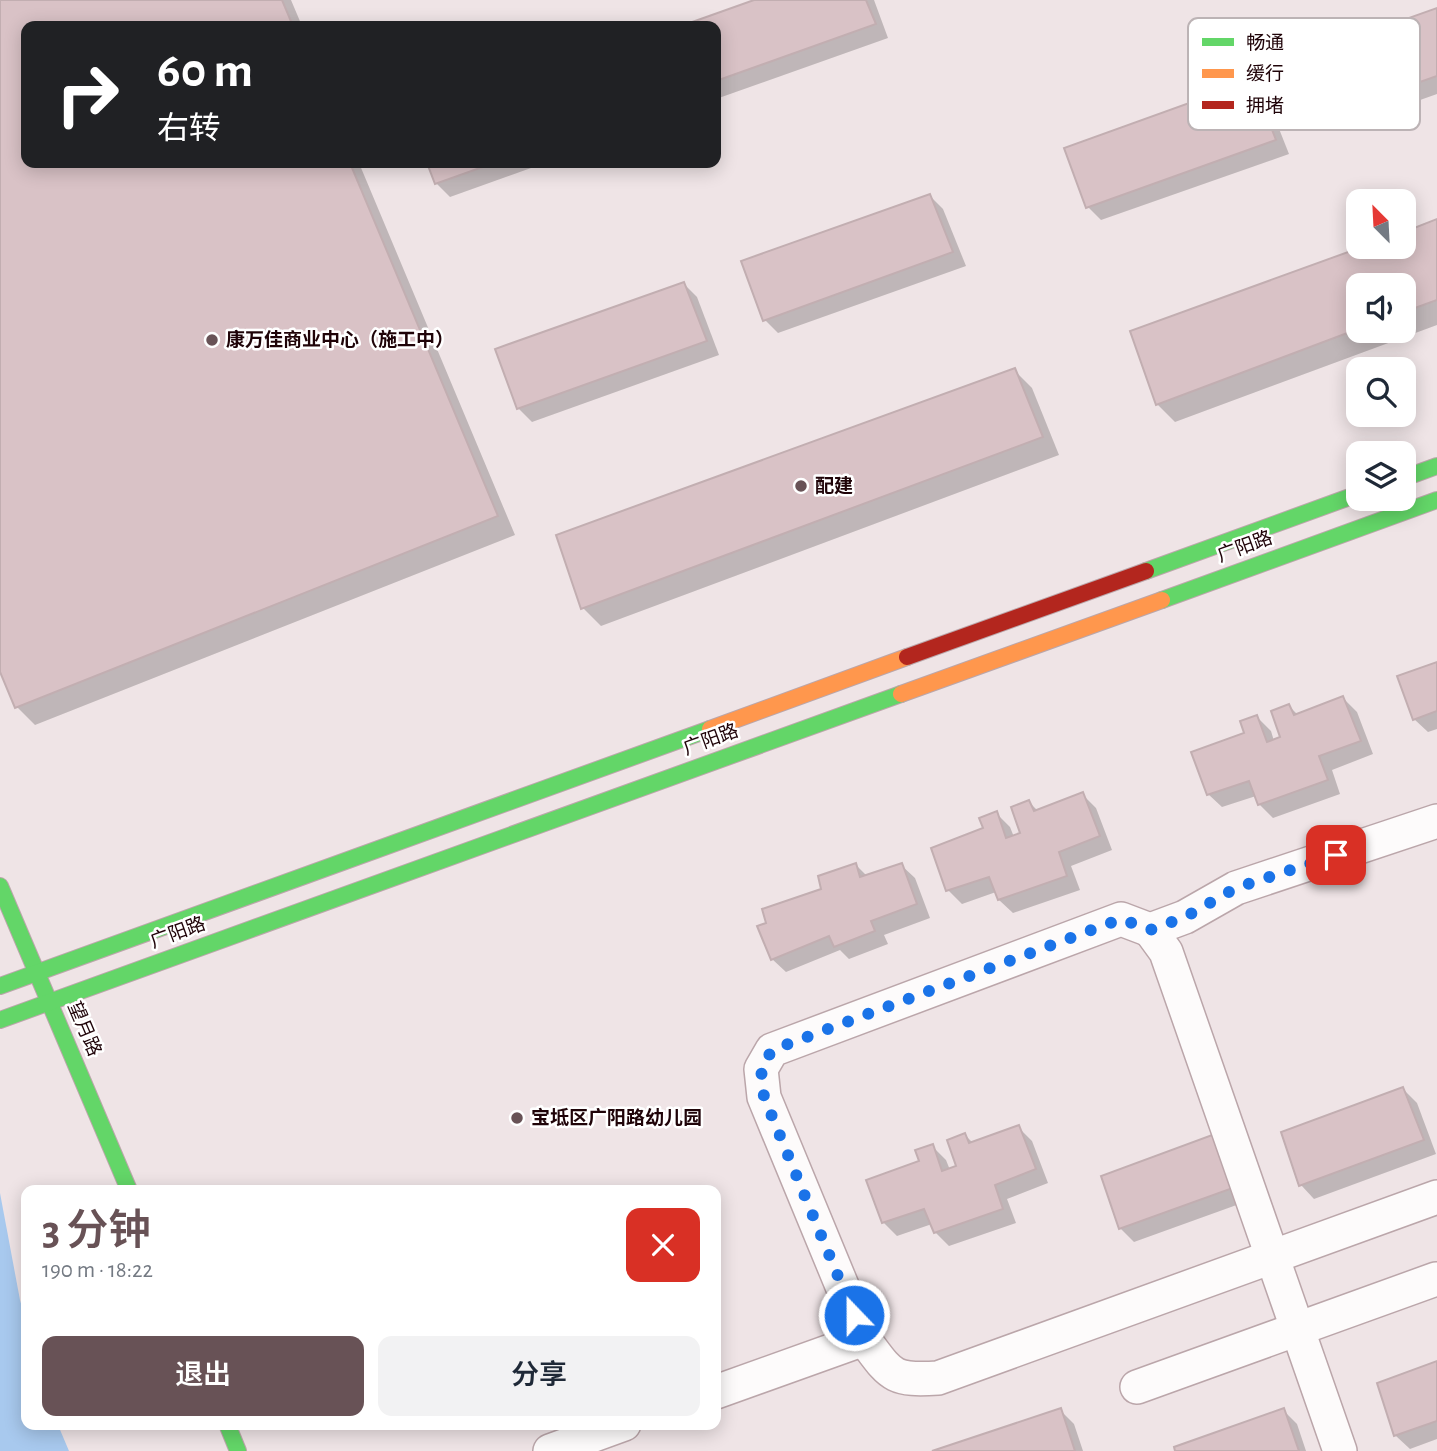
<!DOCTYPE html>
<html lang="zh">
<head>
<meta charset="utf-8">
<style>
  body { margin:0; font-family:"Alegreya Sans","Noto Sans SC",sans-serif; background:#f2f2f3; color:#1f2937; height:100vh; display:flex; flex-direction:column; font-size:26px; white-space:nowrap }
  * { box-sizing:border-box; margin:0 }
  p { font-size:23px; color:#747a83 }
  .icon { flex:none; width:38px; height:38px; fill:none; stroke:currentColor; stroke-width:2; stroke-linecap:round; stroke-linejoin:round }
  .map { position:relative; flex:1; overflow:hidden }
  .panel { position:absolute; left:21px; top:1185px; width:700px; height:245px; display:flex; flex-direction:column; background:#fff; border-radius:14px; box-shadow:0 4px 18px #0003 }
  .panel>* { flex:none }
  .hud { position:absolute; left:21px; top:21px; width:700px; height:147px; border-radius:14px; box-shadow:0 4px 18px #0003; background:#202124; color:#fff; overflow:hidden }
  .needle { width:46px; rotate:336deg }
  .tools { position:absolute; left:1346px; top:189px; display:grid; gap:14px }
  .tools a { display:grid; place-items:center; width:70px; height:70px; border-radius:14px; background:#fff; box-shadow:0 4px 18px #0003; font-size:35px }
  .pin { position:absolute; display:grid; place-items:center; width:60px; height:60px; color:#fff; margin:-30px; border-radius:14px; box-shadow:0 4px 10px #0006 }
  .me { position:absolute; width:77px; margin:-38px; rotate:338deg; stroke-linejoin:round; filter:drop-shadow(0 0 5px #0008) }
  .turn { display:flex; align-items:center; gap:24px; height:147px; padding:0 21px; font-size:32px }
  .turn .icon { width:91px; height:91px; stroke-width:2.5 }
  .turn b { display:block; font-size:49px; line-height:60px }
  .round { display:grid; place-items:center; flex:none; width:74px; height:74px; border-radius:14px; background:#f2f2f3 }
  .summary { display:flex; align-items:center; justify-content:space-between; height:119px; padding:0 21px }
  h1 { font-size:42px; font-weight:600; line-height:52px; color:#685256 }
  .primary-button { display:flex; gap:14px; margin-top:auto; padding:14px 21px }
  .primary-button a { flex:1; height:80px; border-radius:14px; background:#685256; color:#fff; font-size:28px; font-weight:600; line-height:80px; text-align:center }
  .primary-button a+a { background:#f2f2f3; color:#1f2937 }
  .map>svg:first-child { display:block }
  .water { fill:#a8c9ee }
  .shadow { fill:#0003; fill-rule:evenodd }
  .building { fill:#d9c2c6; stroke:#c2aeb1; stroke-width:2 }
  .lines { fill:none; stroke-linecap:round; stroke-linejoin:round }
  .street-casing { stroke:#bba6aa; stroke-width:36 }
  .fast-casing { stroke:#bba6aa; stroke-width:18 }
  .slow-casing { stroke:#bba6aa; stroke-width:18 }
  .jam-casing { stroke:#bba6aa; stroke-width:18 }
  .street { stroke:#fdfbfb; stroke-width:33 }
  .fast { stroke:#63d668; stroke-width:16 }
  .slow { stroke:#ff974d; stroke-width:16 }
  .jam { stroke:#b3261e; stroke-width:16 }
  .route { stroke:#1a73e8; stroke-width:12; stroke-dasharray:0 21.6 }
  .poi-dot { fill:#685256; stroke:#fff; stroke-width:2.5 }
  .labels { text-anchor:middle; dominant-baseline:central; stroke-width:5; stroke-linejoin:round; paint-order:stroke }
  .poi-label { font-size:19px; font-weight:bold; fill:#1f0308; stroke:#fff; text-anchor:start }
  .street-label { font-size:19px; fill:#1f0308; stroke:#fff }
  .key { fill:#fff; stroke:#bcb3b5; stroke-width:2 }
  .key-label { font-size:19px; fill:#1f0308 }
</style>
</head>
<body>
<div class="map">
<svg width="1437" height="1451" viewBox="0 0 1437 1451">
  <rect width="100%" height="100%" fill="#efe4e6"/>
  <!-- water -->
  <polygon class="water" points="0,1193 20,1300 26,1322 26,1424 58,1425 69,1451 0,1451"/>
  <!-- shadow -->
  <g class="shadow">
    <polygon points="0,0 291,0 302,26 26,26 26,163 359,163 515,535 35,725 17,707 0,667"/>
    <polygon points="760,0 874,0 888,38 716,99 716,26 687,26"/>
    <polygon points="1437,10 1437,94 1350,125 1337,111"/>
    <polygon points="1253,83 1266,96 1289,154 1101,220 1088,207"/>
    <polygon points="429,163 545,163 450,197 436,183"/>
    <polygon points="930,196 943,209 966,266 778,333 765,320"/>
    <path d="M1437 221V325L1175 422 1157 404 1132 332 1367 247H1404V233ZM1358 285H1404V331H1358Z"/>
    <polygon points="684,284 697,297 719,355 532,422 518,408"/>
    <polygon points="1014,370 1032,388 1059,455 601,626 583,608"/>
    <polygon points="1437,664 1437,729 1428,732 1414,719"/>
    <polygon points="1343,698 1357,712 1373,754 1332,770 1340,794 1273,818 1259,804 1256,796 1222,807 1208,794 1257,717 1271,731 1274,741 1283,738 1289,706 1298,715"/>
    <polygon points="1082,794 1096,808 1112,850 1071,866 1080,890 1013,913 999,900 996,892 962,904 948,890 996,813 1010,827 1014,837 1023,834 1029,802 1038,811"/>
    <polygon points="856,865 867,876 901,865 915,878 930,918 884,935 888,944 849,959 840,950 786,972 772,959 823,890"/>
    <polygon points="1403,1089 1417,1103 1436,1154 1314,1199 1301,1185"/>
    <polygon points="1018,1127 1032,1141 1048,1183 1007,1199 1016,1223 949,1246 935,1232 932,1224 897,1236 883,1222 932,1146 946,1160 950,1170 959,1167 965,1135 974,1144"/>
    <polygon points="1223,1133 1256,1198 1134,1242 1120,1228"/>
    <polygon points="1437,1362 1437,1439 1410,1449 1396,1436 1379,1384"/>
    <polygon points="1060,1410 1074,1424 1083,1451 937,1451"/>
    <polygon points="1283,1410 1297,1424 1306,1451 1177,1451"/>
  </g>
  <!-- building -->
  <g class="building">
    <polygon points="0,0 282,0 293,26 26,26 26,163 350,163 498,516 15,708 0,672"/>
    <polygon points="754,0 866,0 876,24 716,81 716,26 681,26"/>
    <polygon points="1437,8 1437,76 1335,112 1313,52"/>
    <polygon points="1253,80 1276,140 1086,208 1064,148"/>
    <polygon points="427,163 494,163 435,184"/>
    <polygon points="930,194 953,252 763,321 741,261"/>
    <polygon points="1437,219 1437,300 1404,312 1404,285 1358,285 1358,329 1156,405 1130,331 1362,247 1404,247 1404,232"/>
    <polygon points="684,282 707,341 517,409 495,349"/>
    <polygon points="1015,368 1043,437 581,609 556,535"/>
    <polygon points="1437,662 1437,711 1413,720 1397,676"/>
    <polygon points="1343,696 1361,741 1319,756 1328,780 1258,805 1249,781 1207,795 1191,752 1244,733 1240,721 1257,715 1267,742 1280,737 1271,711 1289,704 1294,715"/>
    <polygon points="1083,792 1100,836 1059,852 1067,876 998,900 989,877 946,891 931,848 983,828 979,818 997,811 1006,838 1020,833 1011,807 1029,800 1034,811"/>
    <polygon points="856,863 860,877 902,863 917,904 871,921 875,931 834,947 829,936 771,960 757,926 766,923 762,909 821,889 818,876"/>
    <polygon points="1403,1087 1424,1140 1299,1186 1281,1132"/>
    <polygon points="1019,1125 1036,1169 995,1185 1003,1209 934,1233 924,1209 882,1223 866,1180 919,1161 915,1150 933,1144 942,1171 956,1166 947,1140 965,1133 969,1143"/>
    <polygon points="1223,1131 1244,1184 1119,1229 1101,1176"/>
    <polygon points="1437,1361 1437,1421 1394,1436 1377,1383"/>
    <polygon points="1061,1408 1075,1451 932,1451"/>
    <polygon points="1284,1408 1299,1451 1175,1451 1174,1447"/>
  </g>
  <g class="lines">
    <!-- street casing -->
    <g class="street-casing">
      <g id="street">
        <path d="M1437 821 1236 888 1185 917 1150 930 1121 919 772 1050 761 1069 764 1097 864 1339C891 1375 891 1381 938 1378L1437 1197"/>
        <polyline points="1150,930 1166,952 1340,1451"/>
        <polyline points="1137,1387 1436,1279"/>
        <polyline points="716,1392 864,1339"/>
        <polyline points="550,1451 624,1424"/>
      </g>
    </g>
    <!-- fast casing -->
    <g class="fast-casing">
      <g id="fast">
        <polyline points="1404,478 1437,466"/>
        <polyline points="1146,571 1358,494"/>
        <polyline points="1162,600 1437,500"/>
        <polyline points="0,886 129,1190"/>
        <polyline points="0,986 710,729"/>
        <polyline points="0,1020 901,694"/>
        <polyline points="227,1424 238,1451"/>
      </g>
    </g>
    <!-- slow casing -->
    <g class="slow-casing">
      <g id="slow">
        <polyline points="901,694 1162,600"/>
        <polyline points="710,729 907,657"/>
      </g>
    </g>
    <!-- jam casing -->
    <g class="jam-casing">
      <polyline id="jam" points="907,657 1146,571"/>
    </g>
    <!-- street -->
    <use href="#street" class="street"/>
    <!-- fast -->
    <use href="#fast" class="fast"/>
    <!-- slow -->
    <use href="#slow" class="slow"/>
    <!-- jam -->
    <use href="#jam" class="jam"/>
  </g>
  <g class="lines">
    <!-- route -->
    <polyline class="route" points="854,1315 764,1097 761,1069 772,1050 1121,919 1150,930 1185,917 1236,888 1336,855"/>
  </g>
  <!-- markers -->
  <g class="poi-dot">
    <circle cx="212" cy="340" r="7"/>
    <circle cx="801" cy="486" r="7"/>
    <circle cx="517" cy="1118" r="7"/>
  </g>
  <g class="labels">
    <!-- poi labels -->
    <g class="poi-label">
      <text x="226" y="340">康万佳商业中心（施工中）</text>
      <text x="815" y="486">配建</text>
      <text x="531" y="1118">宝坻区广阳路幼儿园</text>
    </g>
    <!-- street labels -->
    <g class="street-label">
      <text transform="translate(1245 547) rotate(-20)">广阳路</text>
      <text transform="translate(711 740) rotate(-20)">广阳路</text>
      <text transform="translate(178 933) rotate(-20)">广阳路</text>
      <text transform="translate(84 1029) rotate(67)">望月路</text>
    </g>
  </g>
  <!-- legend -->
  <rect x="1188" y="18" width="232" height="112" rx="10" class="key"/>
  <rect x="1202" y="38" width="32" height="8" fill="#63d668"/>
  <rect x="1202" y="69" width="32" height="9" fill="#ff974d"/>
  <rect x="1202" y="101" width="32" height="8" fill="#b3261e"/>
  <g class="key-label">
    <text x="1246" y="49">畅通</text>
    <text x="1246" y="80">缓行</text>
    <text x="1246" y="112">拥堵</text>
  </g>
</svg>
<div class="tools">
<a><svg class="needle" viewBox="-14 -14 28 28"><path d="M0-13l5 13h-10z" fill="#e53935"/><path d="M0 13l5-13h-10z" fill="#747a83"/></svg></a>
<a><svg class="icon" aria-label="sound" viewBox="0 0 24 24"><path d="M4 9h4l5-4v14l-5-4H4zM17 9q2 3 0 6"/></svg></a>
<a><svg class="icon" aria-label="search" viewBox="0 0 24 24"><circle cx="10" cy="10" r="6"/><path d="M15 15l6 6"/></svg></a>
<a><svg class="icon" aria-label="layers" viewBox="0 0 24 24"><path d="M12 4l9 5-9 5-9-5zM3 14l9 5 9-5"/></svg></a>
</div>
<div class="pin" style="left:1336px;top:855px;background:#d93025"><svg class="icon" aria-label="arrive" viewBox="0 0 24 24"><path d="M6 21V4h12l-3 4 3 4H6"/></svg></div>
<svg class="me" style="left:854px;top:1315px" viewBox="-20 -20 40 40"><circle r="17" fill="#1a73e8" stroke="#fff" stroke-width="3"/><path d="M0-11L8 9 0 5-8 9z" fill="#fff"/></svg>
<div class="hud">
<div class="turn"><svg class="icon" aria-label="right" viewBox="0 0 24 24"><path d="M7 20v-9h11M14 6l5 5-5 5"/></svg><div><b>60 m</b>右转</div></div>
</div>
<section class="panel">
<div class="summary"><div><h1>3 分钟</h1><p>190 m · 18:22</p></div><a class="round" style="background:#d93025;color:#fff"><svg class="icon" aria-label="close" viewBox="0 0 24 24"><path d="M6 6l12 12M18 6L6 18"/></svg></a></div>
<div class="primary-button"><a>退出</a><a>分享</a></div>
</section>
</div>
</body>
</html>
